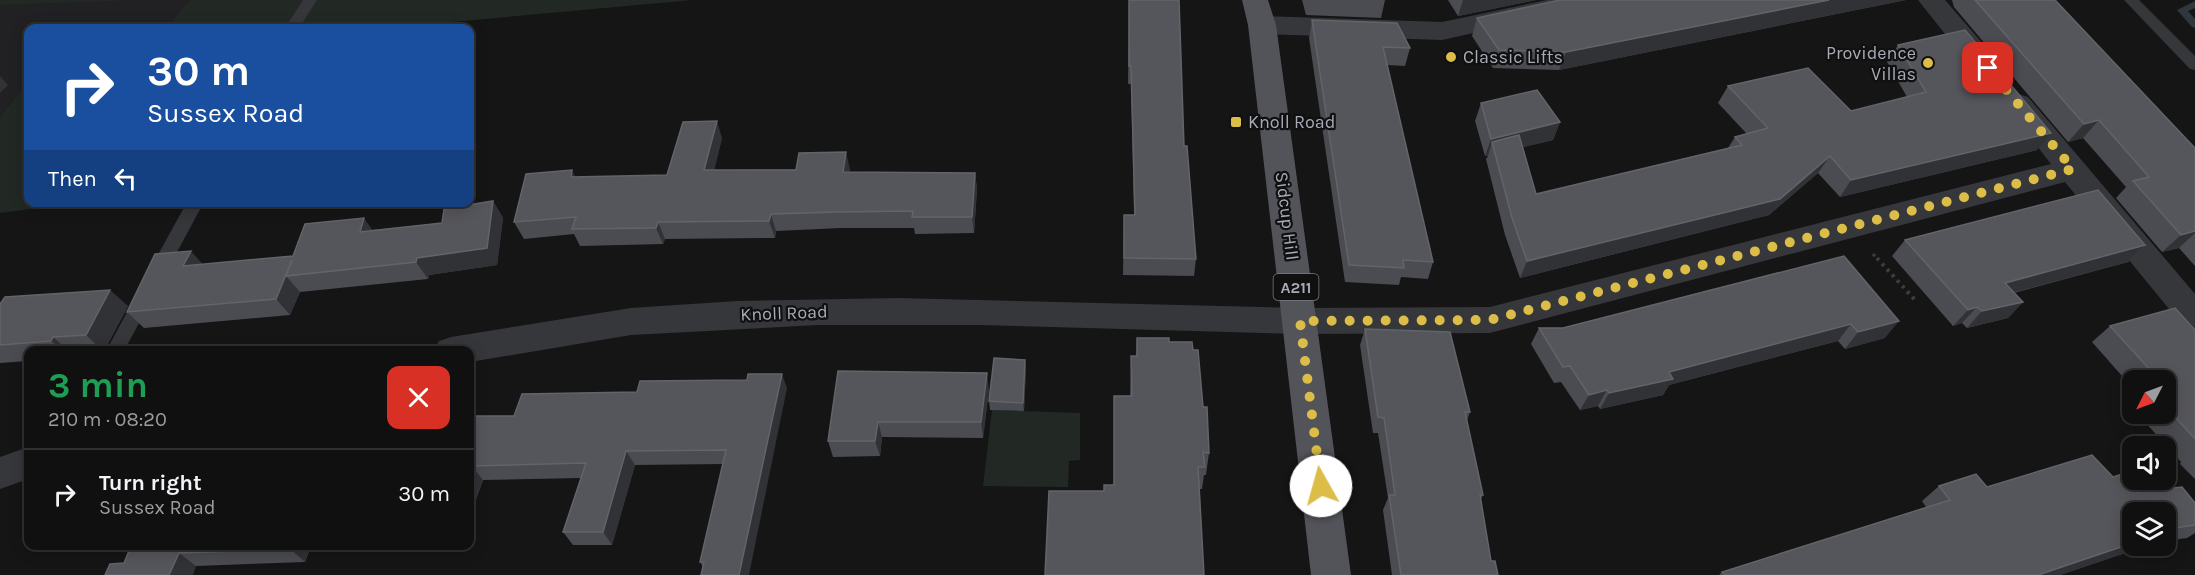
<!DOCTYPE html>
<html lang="en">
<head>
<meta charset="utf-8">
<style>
  body { margin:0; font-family:Karla,sans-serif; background:#1e1e1e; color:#f1f3f6; height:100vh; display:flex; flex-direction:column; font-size:22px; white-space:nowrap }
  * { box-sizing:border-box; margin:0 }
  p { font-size:20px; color:#9c9d9f }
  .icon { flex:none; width:33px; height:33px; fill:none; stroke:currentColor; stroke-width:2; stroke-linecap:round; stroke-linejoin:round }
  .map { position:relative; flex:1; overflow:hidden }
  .drawer { position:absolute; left:24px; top:346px; width:450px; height:204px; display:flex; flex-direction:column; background:#101010; border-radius:12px; box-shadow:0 3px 15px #0003,0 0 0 2px #303030 }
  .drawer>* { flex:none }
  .top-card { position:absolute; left:24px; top:24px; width:450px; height:183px; border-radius:12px; box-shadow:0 3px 15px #0003,0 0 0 2px #303030; background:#1a4fa0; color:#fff; overflow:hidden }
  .needle { width:39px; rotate:228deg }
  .buttons { position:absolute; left:2122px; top:370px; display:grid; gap:12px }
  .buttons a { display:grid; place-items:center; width:54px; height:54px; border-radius:12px; background:#101010; box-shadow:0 3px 15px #0003,0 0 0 2px #303030; font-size:30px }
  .pin { position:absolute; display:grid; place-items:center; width:51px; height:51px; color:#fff; margin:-26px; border-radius:12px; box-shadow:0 3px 9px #0006 }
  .me { position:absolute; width:66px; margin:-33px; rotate:353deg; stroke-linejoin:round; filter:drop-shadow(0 0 4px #0008) }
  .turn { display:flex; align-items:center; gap:21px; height:126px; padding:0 24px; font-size:27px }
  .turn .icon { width:78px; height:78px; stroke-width:2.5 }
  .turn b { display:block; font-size:42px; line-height:51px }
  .then { display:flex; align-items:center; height:57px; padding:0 24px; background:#0003; gap:12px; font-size:22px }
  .round { display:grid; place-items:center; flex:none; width:63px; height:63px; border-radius:12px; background:#1e1e1e }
  .headline { display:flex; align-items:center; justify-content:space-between; height:102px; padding:0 24px }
  h1 { font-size:36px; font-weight:700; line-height:45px; color:#1e9e55 }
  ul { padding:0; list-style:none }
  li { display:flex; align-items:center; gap:18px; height:90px; padding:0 24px; border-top:2px solid #303030 }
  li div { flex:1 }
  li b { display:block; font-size:22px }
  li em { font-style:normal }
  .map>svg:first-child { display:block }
  .built { fill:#212123 }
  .green { fill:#222823 }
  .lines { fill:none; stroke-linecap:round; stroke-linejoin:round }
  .stream { fill:#30363e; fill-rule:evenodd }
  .path-far1 { stroke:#3d3d42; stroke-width:3; stroke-dasharray:3 4; stroke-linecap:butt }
  .path { stroke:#3d3d42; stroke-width:4; stroke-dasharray:3 4.5; stroke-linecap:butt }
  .service { fill:#36373b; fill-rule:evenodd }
  .minor { fill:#36373b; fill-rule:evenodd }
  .tertiary { fill:#36373b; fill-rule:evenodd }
  .primary { fill:#53535a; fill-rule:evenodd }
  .wall { fill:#4b4c51 }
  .shaded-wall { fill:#313235 }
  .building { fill:#55565b; stroke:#626469; stroke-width:1.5 }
  .route { stroke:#dbbd48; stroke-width:10; stroke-dasharray:0 18 }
  .poi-dot { fill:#dbbd48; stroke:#101011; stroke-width:2 }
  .labels { text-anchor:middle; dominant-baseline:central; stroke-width:4.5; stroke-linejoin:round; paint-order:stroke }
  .shield { fill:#101011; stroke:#7a7c84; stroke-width:1.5 }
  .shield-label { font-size:16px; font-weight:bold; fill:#a8abb5 }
  .poi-label { font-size:18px; fill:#a8abb5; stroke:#101011; text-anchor:start }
  .street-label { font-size:18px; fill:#a8abb5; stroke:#101011 }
</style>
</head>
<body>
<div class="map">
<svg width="2195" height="575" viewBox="0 0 2195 575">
  <rect width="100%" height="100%" fill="#151516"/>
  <!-- built -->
  <polygon class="built" points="0,0 214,0 170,24 155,28 28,28 28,81 0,117"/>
  <!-- green -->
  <g class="green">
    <polygon points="0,0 139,0 0,5"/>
    <polygon points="190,0 693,0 385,28 155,28 170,24"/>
    <polygon points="28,81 28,202 75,203 0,213 0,117"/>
    <polygon points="992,410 1080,413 1080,460 1069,461 1068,487 983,486"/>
  </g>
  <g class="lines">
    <!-- stream -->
    <polygon class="stream" points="2195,1 2195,8 2188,11 2195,19 2195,28 2192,27 2177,10"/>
    <!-- path-far1 -->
    <polyline class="path-far1" points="1873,254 1878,260"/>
    <!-- path -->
    <polyline class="path" points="1877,258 1915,300"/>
    <!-- service -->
    <g class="service">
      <polygon points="303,0 317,0 299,28 285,28"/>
      <polygon points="2124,0 2139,0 2195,56 2195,70 2190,69"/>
      <polygon points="187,202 204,202 163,278 157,280 151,278 148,273"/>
      <polygon points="144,290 150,292 153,297 124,351 106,351 138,292"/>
    </g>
    <!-- minor -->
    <g class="minor">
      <polygon points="1547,0 1599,0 1595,6 1442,40 1262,34 1252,31 1248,25 1252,19 1262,16 1442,22"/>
      <polygon points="1918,0 1945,0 1997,60 2001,67 1997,74 1987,76 1977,74"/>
      <polygon points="2018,94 2028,97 2195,294 2195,330 2183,326 2065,182 1490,333 1300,334 1288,330 1283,321 1288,312 1300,308 1490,307 2051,164 2004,104 2008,97"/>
    </g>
    <!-- tertiary -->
    <g class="tertiary">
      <polygon points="898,298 1300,308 1312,312 1317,321 1312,330 1300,334 978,325 818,325 631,335 470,362 470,351 434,351 439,341 451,337 631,308 737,301"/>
      <polygon points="28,447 28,479 0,489 0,457"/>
    </g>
    <!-- primary -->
    <polygon class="primary" points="1242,0 1268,0 1276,25 1351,575 1311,575 1248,25"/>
  </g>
  <!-- wall -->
  <g class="wall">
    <polygon points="1129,0 1184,146 1196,259 1194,276 1123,275 1124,215 1134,215 1131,84 1128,84"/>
    <polygon points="1302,0 1385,0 1381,18 1306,15"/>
    <polygon points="1448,0 1536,0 1458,16"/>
    <polygon points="1906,0 1559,70 1493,68 1472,36 1477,18"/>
    <polygon points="1952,0 2055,0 2195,148 2195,266 2179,248 2162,252 2116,198 2126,187 2083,138 2068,142 1954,7"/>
    <polygon points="1312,20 1410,48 1405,66 1387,65 1433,262 1428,279 1401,277 1399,285 1345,282 1309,38"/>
    <polygon points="1898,45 2037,150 1840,197 1818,173 1769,215 1520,278 1505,235 1486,159 1488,156 1485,156 1475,121 1481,103 1560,122 1553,140 1523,147 1536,194 1728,148 1735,137 1747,134 1718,103 1728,86 1851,111 1907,97 1887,62"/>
    <polygon points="722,138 714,170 850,169 849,172 975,173 977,189 974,233 915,234 914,228 841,228 776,231 775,238 665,239 663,244 580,246 574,234 524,239 514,222 576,177 667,175"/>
    <polygon points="493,201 503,218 497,265 429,275 428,279 300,292 290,315 144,328 127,312 203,265 293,256 372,230 442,223"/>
    <polygon points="1905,240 2145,245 2128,262 2014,293 2023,302 2008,318 1967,328 1962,323 1953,326 1892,256"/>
    <polygon points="1844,256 1885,338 1845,349 1838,341 1669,385 1663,395 1600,409 1598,406 1580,410 1561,382 1554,383 1531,344 1539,328 1563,328"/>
    <polygon points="0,304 128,306 104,351 28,351 28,361 0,363"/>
    <polygon points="2110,326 2195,330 2195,479 2180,464 2181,462 2144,421 2147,419 2143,414 2166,414 2166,381 2133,381 2133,404 2122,392 2130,385 2092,342"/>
    <polygon points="1365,329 1470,412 1467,420 1483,495 1481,499 1491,561 1498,575 1392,575 1383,510 1388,498 1378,433 1373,433 1360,345"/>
    <polygon points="1137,338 1169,342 1193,350 1203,407 1209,453 1206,475 1204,475 1202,489 1104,491 1113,485 1130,396 1131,356 1136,356"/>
    <polygon points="1025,360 1026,369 1024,411 990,410 989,401"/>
    <polygon points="838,371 989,389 983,438 882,437 880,456 833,457 828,441"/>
    <polygon points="787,388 703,567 700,562 723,464 635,465 612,545 573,545 563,532 581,478 483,480 474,505 470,504 470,416 514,416 637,392"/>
    <polygon points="2113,477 2137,492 2195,503 2195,533 2187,538 2166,541 2166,513 2133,546 2146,546 2060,575 1719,575 1722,572 1926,507 1922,501 1939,486 1987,487"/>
    <polygon points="131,546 311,546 305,562 196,566 124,563"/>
  </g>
  <!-- shaded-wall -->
  <g class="shaded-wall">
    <polygon points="1463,0 1536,0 1458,16"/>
    <polygon points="1829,0 1906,0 1559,70 1566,52"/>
    <polygon points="0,76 8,85 0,93"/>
    <polygon points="2099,120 2083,138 2068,142 2084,124"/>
    <polygon points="717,121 722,138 710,187 704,170"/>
    <polygon points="1560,122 1553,140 1495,154 1492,142 1488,156 1485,156 1491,139"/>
    <polygon points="2051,133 2037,150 1840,197 1851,180"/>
    <polygon points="846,152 850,169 847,189 843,172"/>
    <polygon points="1830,156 1818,173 1769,215 1520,278 1527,261"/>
    <polygon points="572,170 580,187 571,177"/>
    <polygon points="975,173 977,189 974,233 972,217"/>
    <polygon points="493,201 503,218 497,265 429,275 428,279 416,262 417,258"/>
    <polygon points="771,214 776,231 775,238 769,221"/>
    <polygon points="364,218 376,235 360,232"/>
    <polygon points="658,222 665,239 663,244 656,228"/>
    <polygon points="2195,231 2195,233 2179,248 2162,252 2181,235"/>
    <polygon points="2145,245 2128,262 1989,299 2005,283"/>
    <polygon points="191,251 206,268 183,266"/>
    <polygon points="292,260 286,276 300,292 290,315 276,299"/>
    <polygon points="110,290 128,306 104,351 103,351 86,335"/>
    <polygon points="2023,302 2008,318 1967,328 1982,311"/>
    <polygon points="1977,307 1962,323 1953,326 1968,310"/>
    <polygon points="1899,321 1885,338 1845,349 1858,332"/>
    <polygon points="1851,324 1838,341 1669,385 1663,395 1600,409 1609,393 1669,372"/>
    <polygon points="53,337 69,351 62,351 51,341"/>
    <polygon points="1025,360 1026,369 1024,411 1023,403"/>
    <polygon points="987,373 989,389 983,438 981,422"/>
    <polygon points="782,374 787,388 749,575 739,575"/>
    <polygon points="1607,390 1598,406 1580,410 1589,395"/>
    <polygon points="878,422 882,437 880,456 875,441"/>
    <polygon points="626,451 635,465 612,545 603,532"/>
    <polygon points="472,466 483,480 474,505 470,499 470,473"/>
    <polygon points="2181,527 2166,537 2166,532"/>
    <polygon points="2133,543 2133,546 2146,546 2060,575 2038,575"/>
    <polygon points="291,546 311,546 305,562 290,549"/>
    <polygon points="179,553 196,566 193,575 169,575"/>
  </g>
  <!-- building -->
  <g class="building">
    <polygon points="1129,0 1179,0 1184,146 1187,146 1196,259 1124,258 1124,215 1135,215 1131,66 1129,66"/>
    <polygon points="1560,0 1829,0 1566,52 1499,50 1477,18"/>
    <polygon points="1975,0 2055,0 2195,148 2195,231 2181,235 2133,181 2149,177 2099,120 2084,124"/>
    <polygon points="1312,20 1397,23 1410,48 1383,47 1433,262 1403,260 1404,268 1349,265"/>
    <polygon points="1965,30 2051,133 1851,180 1830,156 1780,199 1527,261 1512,218 1492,142 1519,135 1536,194 1742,145 1735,137 1768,128 1728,86 1808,68 1851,111 1926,92 1898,45"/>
    <polygon points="1537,90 1560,122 1491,139 1481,103"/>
    <polygon points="717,121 704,170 796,170 799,153 846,152 843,172 975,173 972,217 912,217 913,211 837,212 771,214 769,221 658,222 656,228 572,229 576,217 514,222 526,174 572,170 571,177 667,175 683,122"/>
    <polygon points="2098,190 2145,245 2005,283 2023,302 1982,311 1977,307 1968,310 1905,240"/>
    <polygon points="493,201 487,248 417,258 416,262 286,276 292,260 276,299 127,312 155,254 191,251 183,266 293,256 305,224 364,218 360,232 442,223 444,209"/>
    <polygon points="1844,256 1899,321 1858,332 1851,324 1669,372 1673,379 1609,393 1607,390 1589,395 1570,366 1563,367 1539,328 1563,328"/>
    <polygon points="110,290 86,335 53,337 51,341 0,345 0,304 5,297"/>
    <polygon points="2175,308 2195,330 2195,439 2166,407 2166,405 2169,404 2166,401 2166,381 2146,381 2141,376 2153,373 2110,326"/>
    <polygon points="1365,329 1450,332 1470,412 1465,412 1483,495 1480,495 1491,561 1495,561 1498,575 1401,575 1389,495 1395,495 1384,418 1378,417"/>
    <polygon points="1137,338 1169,338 1169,342 1192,342 1193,350 1198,350 1203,407 1207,407 1209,453 1203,452 1205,467 1198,467 1204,575 1045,575 1049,491 1104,491 1104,485 1114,485 1114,396 1132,396 1131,356 1137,356"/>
    <polygon points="994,358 1025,360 1023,403 989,401"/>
    <polygon points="838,371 987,373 981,422 878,422 875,441 828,441"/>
    <polygon points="748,374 782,374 739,575 701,575 704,562 700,562 726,450 626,451 603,532 563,532 586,463 472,466 470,473 470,416 514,416 522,394 637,392 640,381 747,380"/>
    <polygon points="2092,455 2113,477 2122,474 2137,492 2182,487 2195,503 2195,525 2181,527 2166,532 2166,513 2133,513 2133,543 2038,575 1725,575 1722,572 1950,500 1939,486 1976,474 1987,487"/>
    <polygon points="131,546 291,546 290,549 179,553 169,575 105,575 110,564 124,563"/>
  </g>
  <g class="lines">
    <!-- route -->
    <polyline class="route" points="1321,486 1300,321 1490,320 2073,169 1988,68"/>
  </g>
  <!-- markers -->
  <g class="poi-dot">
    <circle cx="1451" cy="57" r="6"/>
    <circle cx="1928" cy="63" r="6"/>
    <rect x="1230" y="116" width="12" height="12" rx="3"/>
  </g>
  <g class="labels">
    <!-- shield labels -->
    <rect class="shield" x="1273.5" y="274" width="45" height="26" rx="4.5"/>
    <g class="shield-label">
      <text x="1296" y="287">A211</text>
    </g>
    <!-- poi labels -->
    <g class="poi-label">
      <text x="1916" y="53" text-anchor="end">Providence<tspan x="1916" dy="21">Villas</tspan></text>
      <text x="1463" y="57">Classic Lifts</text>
      <text x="1248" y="122">Knoll Road</text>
    </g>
    <!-- street labels -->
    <g class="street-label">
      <text transform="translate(1287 216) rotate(83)">Sidcup Hill</text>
      <text transform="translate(784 313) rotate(-2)">Knoll Road</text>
    </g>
  </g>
</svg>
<div class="buttons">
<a><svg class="needle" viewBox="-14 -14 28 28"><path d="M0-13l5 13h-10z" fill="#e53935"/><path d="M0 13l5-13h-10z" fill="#9c9d9f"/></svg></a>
<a><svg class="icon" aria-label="sound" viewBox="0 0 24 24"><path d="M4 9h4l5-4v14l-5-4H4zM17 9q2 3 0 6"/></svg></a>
<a><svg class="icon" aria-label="layers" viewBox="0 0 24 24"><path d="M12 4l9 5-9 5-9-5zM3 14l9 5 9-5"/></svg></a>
</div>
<div class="pin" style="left:1988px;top:68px;background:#d93025"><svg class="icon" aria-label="arrive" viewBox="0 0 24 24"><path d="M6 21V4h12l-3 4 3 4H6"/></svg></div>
<svg class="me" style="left:1321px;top:486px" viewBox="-20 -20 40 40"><circle r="19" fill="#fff"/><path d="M0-13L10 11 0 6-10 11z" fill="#dbbd48"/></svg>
<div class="top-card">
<div class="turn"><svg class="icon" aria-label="right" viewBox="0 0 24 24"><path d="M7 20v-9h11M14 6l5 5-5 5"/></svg><div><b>30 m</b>Sussex Road</div></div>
<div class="then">Then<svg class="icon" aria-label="left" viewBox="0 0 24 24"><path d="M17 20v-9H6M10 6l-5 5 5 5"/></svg></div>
</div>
<section class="drawer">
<div class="headline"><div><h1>3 min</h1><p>210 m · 08:20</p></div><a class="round" style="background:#d93025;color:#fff"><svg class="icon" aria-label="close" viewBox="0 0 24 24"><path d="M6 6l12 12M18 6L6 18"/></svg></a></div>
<ul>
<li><svg class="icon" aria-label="right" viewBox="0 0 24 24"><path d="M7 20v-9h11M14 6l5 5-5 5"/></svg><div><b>Turn right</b><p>Sussex Road</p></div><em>30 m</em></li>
</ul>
</section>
</div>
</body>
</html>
